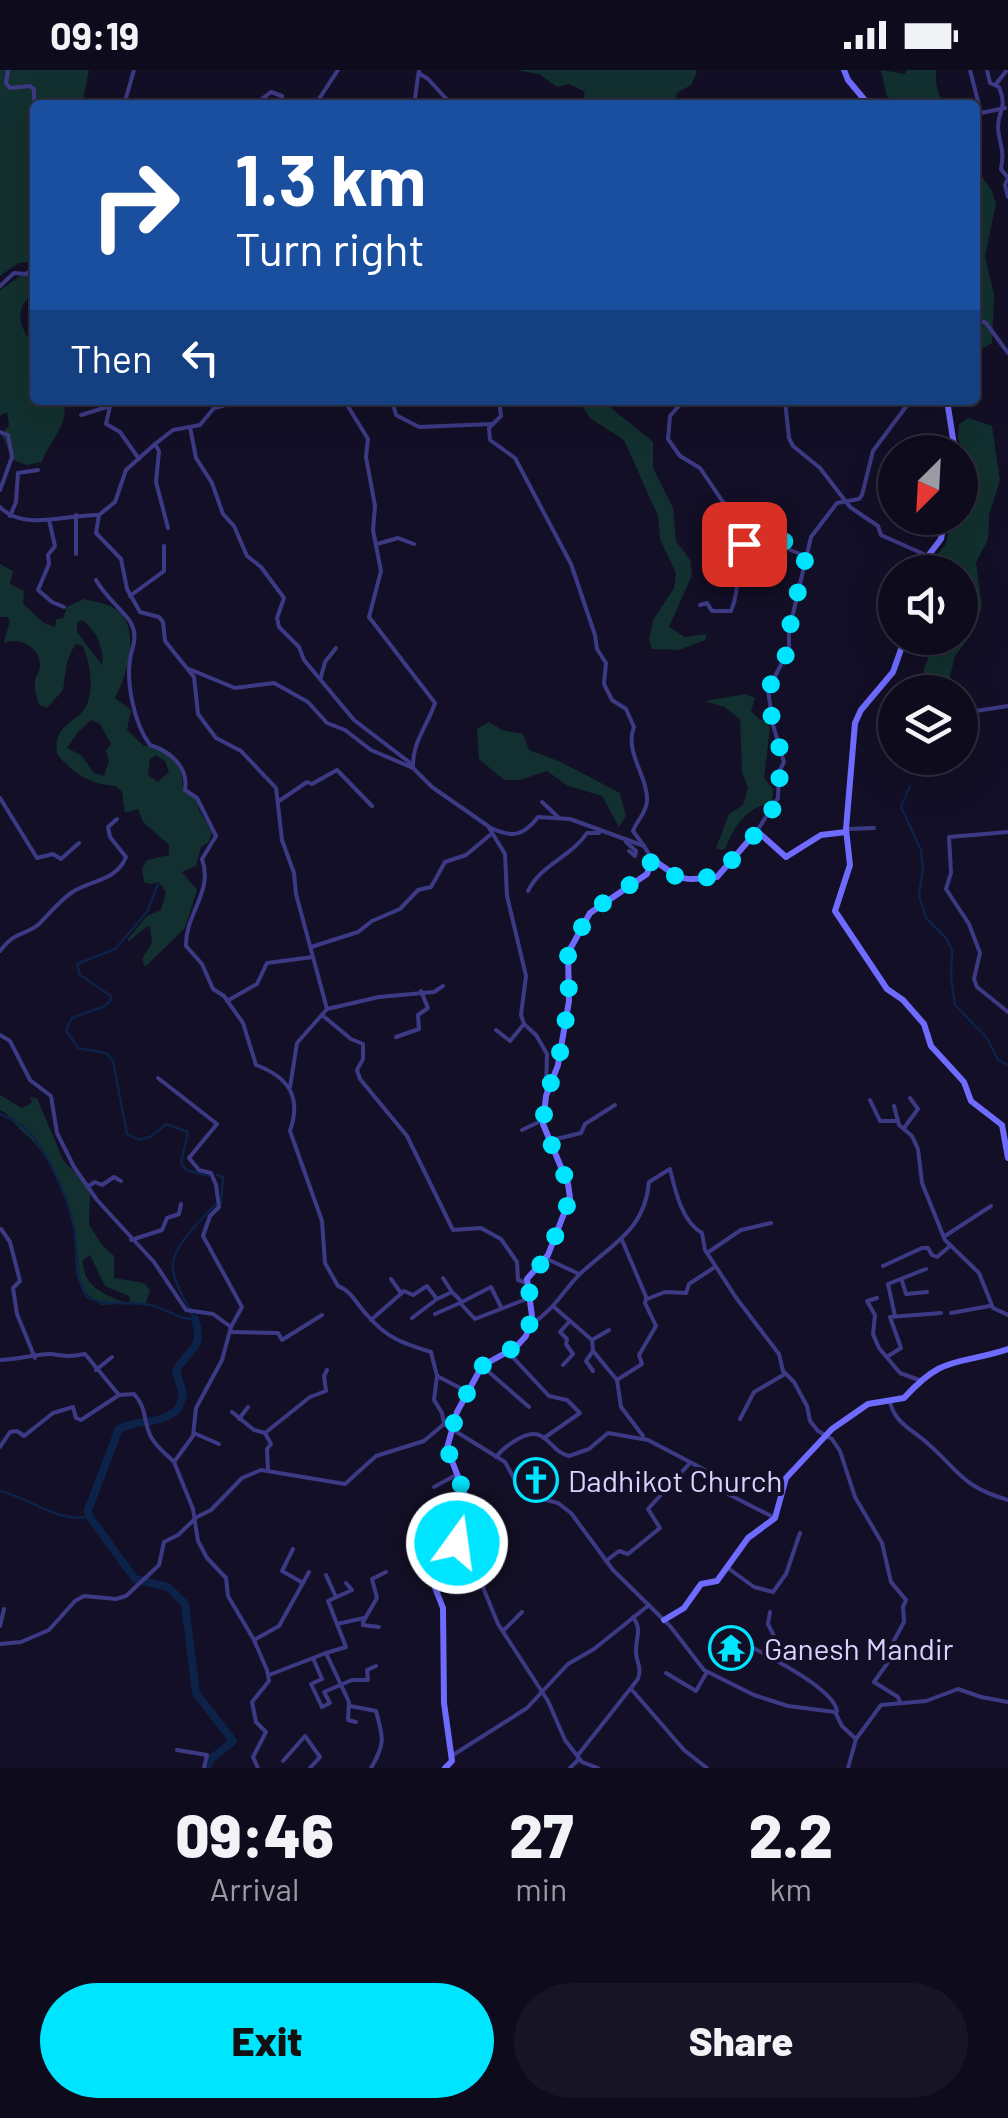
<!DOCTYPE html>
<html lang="en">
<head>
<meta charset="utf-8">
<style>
  body { margin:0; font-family:Barlow,sans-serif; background:#171425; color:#f1f3f6; height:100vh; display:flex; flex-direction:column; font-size:38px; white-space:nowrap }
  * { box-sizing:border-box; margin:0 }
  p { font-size:32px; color:#9b9ba3 }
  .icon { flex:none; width:55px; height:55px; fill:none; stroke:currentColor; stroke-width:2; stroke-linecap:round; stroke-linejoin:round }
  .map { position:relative; height:1698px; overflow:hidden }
  .panel { display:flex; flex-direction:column; background:#0e0b1c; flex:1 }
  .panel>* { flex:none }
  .hud { position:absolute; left:30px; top:30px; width:950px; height:305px; border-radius:10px; box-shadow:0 10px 40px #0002,0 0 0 2px #2e2b3b; background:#1a4fa0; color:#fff; overflow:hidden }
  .needle { width:65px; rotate:204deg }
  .tools { position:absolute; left:878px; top:365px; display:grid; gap:20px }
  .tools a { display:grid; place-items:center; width:100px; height:100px; border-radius:50%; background:#0e0b1c; box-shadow:0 10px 40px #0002,0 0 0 2px #2e2b3b; font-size:50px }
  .pin { position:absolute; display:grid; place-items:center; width:85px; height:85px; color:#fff; margin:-42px; border-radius:20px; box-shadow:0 5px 15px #0006 }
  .me { position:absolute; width:110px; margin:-55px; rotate:14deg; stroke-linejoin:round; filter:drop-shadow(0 0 8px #0008) }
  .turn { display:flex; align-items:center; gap:35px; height:210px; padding:0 40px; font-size:45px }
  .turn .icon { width:130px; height:130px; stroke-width:2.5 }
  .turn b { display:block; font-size:70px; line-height:85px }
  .then { display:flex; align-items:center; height:95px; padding:0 40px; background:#0003; gap:20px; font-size:38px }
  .eta { display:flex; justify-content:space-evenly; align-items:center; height:170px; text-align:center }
  .eta b { font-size:60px; font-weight:800; line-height:70px }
  .primary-button { display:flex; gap:20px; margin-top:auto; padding:20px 40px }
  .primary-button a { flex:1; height:115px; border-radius:60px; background:#00e5ff; color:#111; font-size:40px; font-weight:800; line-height:115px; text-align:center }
  .primary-button a+a { background:#171425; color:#f1f3f6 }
  .status { display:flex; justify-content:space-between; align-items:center; height:70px; padding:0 50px; background:#0e0b1c; direction:ltr }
  .status svg { height:28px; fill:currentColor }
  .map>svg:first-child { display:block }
  .green { fill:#12302f; fill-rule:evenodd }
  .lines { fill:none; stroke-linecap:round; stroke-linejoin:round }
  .stream { stroke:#0c2248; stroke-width:2.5 }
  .river { stroke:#0c2248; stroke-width:8 }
  .street { stroke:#3d3a85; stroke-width:4 }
  .secondary { stroke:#6f6bff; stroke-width:6 }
  .route { stroke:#00e5ff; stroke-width:18; stroke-dasharray:0 32.4 }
  .labels { text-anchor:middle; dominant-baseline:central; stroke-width:8; stroke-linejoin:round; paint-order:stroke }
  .poi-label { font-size:30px; fill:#d9d4ff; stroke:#130f26; text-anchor:start }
</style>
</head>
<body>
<div class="status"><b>09:19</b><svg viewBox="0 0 49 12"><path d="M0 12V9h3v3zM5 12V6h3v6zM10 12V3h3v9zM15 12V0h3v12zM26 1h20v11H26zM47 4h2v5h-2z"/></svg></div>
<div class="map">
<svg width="1008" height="1698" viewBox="0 0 1008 1698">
  <rect width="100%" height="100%" fill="#130f26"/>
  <!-- green -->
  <g class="green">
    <polygon points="0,0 89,0 82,35 35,35 35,191 19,193 0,206"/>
    <polygon points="516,0 696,0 697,2 691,15 677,23 674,35 581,35 585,22 569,14 557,17 539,4"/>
    <path d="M881 0 905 4 907 0H936C936 13 936 24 946 35H903L901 30 887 27Z"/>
    <polygon points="975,80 982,92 980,104 992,121 996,134 985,186 994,225 992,273 975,283"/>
    <path d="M35 202V222C3 247 33 265 35 288 36 302 35 316 35 330H64C69 357 51 367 42 392L27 395 13 390 2 365 9 355 7 342 0 346V220L20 206Z"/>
    <polygon points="578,330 601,330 653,372 653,398 673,438 676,471 690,490 692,505 669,557 685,567 707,564 705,570 679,580 652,579 649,570 653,550 674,518 676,503 660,469 658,446 624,370 590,348"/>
    <polygon points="968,348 992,356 1000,410 989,445 988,469 976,493 982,538 969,567 955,586 946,622 926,622 921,608 931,580 929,568 960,568 960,502 936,502 931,492 945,475 954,448 960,448 962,419 969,406 958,367 959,354"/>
    <path d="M0 494 13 501 10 514 24 521 23 534 44 553 55 557 56 549 63 548 67 537 83 529C92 531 106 533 114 538 143 556 127 605 115 628L131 640 127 660 144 676H160L171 683 181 702 183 717 198 730 199 740 212 762 209 772 201 777 196 796 182 802 197 820 185 858 145 897 142 889 152 873 150 857 147 856 128 872V869L147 846 161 840 166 822 159 812 150 814 144 812 142 799 147 790 169 785V775L143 752 138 739 125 743 122 722 116 716C91 715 72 703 57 684 54 662 64 657 79 645 97 630 91 596 83 576L75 574 67 592 63 620 47 638 39 635C37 628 34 619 35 611 36 604 40 602 40 595 40 578 20 566 5 573L4 571 10 551 7 547H0ZM82 550C96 559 105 580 102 595L77 562V553ZM91 650 100 654 111 674 106 681 109 691 104 706 94 703 81 685 67 678 78 662ZM156 685 165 691 169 702 158 712 148 705 150 689Z"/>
    <path d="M745 624 755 628 751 641 759 649 767 652 770 658 764 708 773 719 772 733C745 738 736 754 725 779L721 780 716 778 729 744 743 735 748 718 742 702 740 649 724 637 705 631Z"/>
    <polygon points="489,652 502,660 523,664 529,680 561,692 620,723 626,746 619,757 602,726 568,716 547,701 520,710 504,710 479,689 477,659"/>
    <path d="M0 1025 22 1038 32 1033 30 1027 37 1028 63 1090 79 1107 90 1124 89 1154 101 1174 114 1186V1208L144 1213 150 1220 146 1233 130 1234 129 1226 105 1216 90 1185 83 1190C82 1218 107 1225 126 1233L102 1235C63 1212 81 1189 73 1154 65 1119 49 1083 22 1061 13 1053 11 1045 0 1040Z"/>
  </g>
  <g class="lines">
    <!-- stream -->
    <g class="stream">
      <polyline points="910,716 901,737 921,780 923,799 919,825 926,848 946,868 952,880 951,908 955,935 987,968 998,990 1008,995"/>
      <polyline points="158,814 147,842 115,879 77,894 80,905 111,926 111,930 105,936 72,948 66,960 78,978 106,983 113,991 127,1064 139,1070 152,1066 166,1054 188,1062 181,1093 186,1100 209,1106"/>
      <polyline points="0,1044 15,1051"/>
      <path d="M19 1053C45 1073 67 1125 74 1157 78 1180 74 1207 87 1227 107 1238 128 1230 150 1235 166 1238 177 1250 195 1249"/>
      <polyline points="217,1105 223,1107 221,1133"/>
      <polyline points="199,1152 216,1134"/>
      <path d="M194 1248C172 1204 159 1195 197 1154"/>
      <path d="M0 1421C30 1428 58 1454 89 1446"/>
    </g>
    <!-- river -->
    <path class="river" d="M195 1249C205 1281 187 1279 176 1301L183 1324 179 1338C161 1356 140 1348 119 1359L88 1440 89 1446 135 1509 168 1517 185 1534 196 1623 233 1671 211 1689 206 1698"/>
    <!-- street -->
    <g class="street">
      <polyline points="8,0 6,13 10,18 30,16 34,19 35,57"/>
      <polyline points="970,0 981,43 1005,38"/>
      <path d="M987 0 990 13 999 17C1008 41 998 38 998 57 999 76 1005 77 1001 99L1008 108 1005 115 1008 127"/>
      <polyline points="420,4 428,9 452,35"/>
      <polyline points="996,14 1007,0"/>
      <polyline points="124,35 134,0"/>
      <polyline points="254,35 271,22 282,26 279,35"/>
      <polyline points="315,35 338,0"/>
      <polyline points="414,35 419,0"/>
      <polyline points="0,216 14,203 26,204 35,198"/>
      <polyline points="975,248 986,253 1008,283"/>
      <path d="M344 330 368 369 366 387 375 436 373 460 381 501 369 547 435 633C427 657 412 672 413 698L432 717 488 756 505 784 507 826 526 906 521 945 524 954 536 965 547 984 546 1021"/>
      <polyline points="392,330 396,345 419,357 492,354"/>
      <path d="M499 330 501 346 489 358 490 370 515 388 571 494 595 565 597 579 606 593 604 614 612 630 626 639 634 657C624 682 648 706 647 731 646 744 637 750 633 761L644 776"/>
      <polyline points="684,330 670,346 668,369 680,386 700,398 723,432 739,443 753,460 739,477 707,481"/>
      <polyline points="767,330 772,334 785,331 789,368 793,376 820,398 850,437 878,456 881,465 928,486"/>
      <polyline points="81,345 110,336 106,354 120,362 139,389"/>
      <polyline points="190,357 196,388 212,413 223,444 234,456 247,486 261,497 284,528 277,548 279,557 299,577 304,590 354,650 413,695"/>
      <polyline points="0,362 8,365 12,387 0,420"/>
      <polyline points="155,374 159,381 156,412 168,458"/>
      <path d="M0 437C23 462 67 444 99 445L115 432 126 400 155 374 173 360 200 355 214 338 245 330"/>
      <polyline points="99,445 96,463 121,489 127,519 140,542 159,547 163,552 165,571 194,607 198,644 216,668 241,681 276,718 282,770 294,803 296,824 327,939 297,973 290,1017"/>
      <polyline points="10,446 16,432 18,403 38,400"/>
      <polyline points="49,450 55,476 48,485 49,494 38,520 52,532 64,537"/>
      <polyline points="754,461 784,471 790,480 806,486"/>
      <polyline points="377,474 398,468 414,474"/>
      <polyline points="76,484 76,445"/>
      <path d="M96 510C106 528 125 542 131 553 137 564 134 574 131 584 125 610 134 654 150 675 169 681 189 696 185 720L197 728 216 766 202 789C214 821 185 844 186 876L202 894 213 919 224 926 243 953 256 995C288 1007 302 1026 290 1061L322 1151 325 1193 338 1216C352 1221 357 1235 367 1245 388 1269 402 1273 431 1282L437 1306 434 1330 442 1343 444 1354"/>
      <polyline points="130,526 164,501 164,476"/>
      <path d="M700 535 707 533 712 541H731C741 518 734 500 742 478"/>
      <polyline points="189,599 235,618 274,613 308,632 327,653 345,660 371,680 413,698"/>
      <polyline points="321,607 325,592 336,578"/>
      <polyline points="963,643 1008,636"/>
      <polyline points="0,728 37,788 53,784 61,789 79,773"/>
      <polyline points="279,731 307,712 312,714 337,700 372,736"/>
      <polyline points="542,732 558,747"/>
      <path d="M489 757C511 768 523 767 538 747L570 749 644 776 652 789"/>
      <polyline points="848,759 874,758"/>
      <polyline points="757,761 778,728 779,702 784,692 773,655 768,620 789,579 789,561 811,467 837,433 859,429 862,425 873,381 911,330"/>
      <polyline points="1008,762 949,767 951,803 946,819 969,854 980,883 974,909 977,917 1008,942"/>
      <polyline points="626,772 636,781 635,786 629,781"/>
      <path d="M528 821C541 794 571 787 587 763H599"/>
      <polyline points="311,877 358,862 372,851 400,839 418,820 431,817 445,792 466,785 490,765"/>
      <path d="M0 881C16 860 25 866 39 854 49 844 61 829 74 821 93 810 117 810 126 787L110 767 108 757 117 749"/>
      <polyline points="227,931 257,914 267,893 313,887"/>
      <polyline points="327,939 379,927 434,922 443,916"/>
      <polyline points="322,945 351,969 363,974 363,989 357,1000 360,1009 407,1066 453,1160 481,1158 501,1169 517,1192 518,1210 527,1213"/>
      <polyline points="496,960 510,971 524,954"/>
      <polyline points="0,965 10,971 30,1010 51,1026 57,1063 74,1097 97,1130 154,1192 186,1240 213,1244 231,1257 222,1290 196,1338 193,1366 174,1392 193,1439 198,1471 207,1488 226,1508 228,1526 254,1570 267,1600 269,1611 252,1632 256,1652 266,1662 253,1687 258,1698"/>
      <polyline points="396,967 419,959 418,945 428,938 421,921"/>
      <polyline points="158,1008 217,1054 189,1088 199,1100 211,1103 216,1115 219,1137 210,1146 203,1166 242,1237 231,1257"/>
      <polyline points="870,1030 880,1051 898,1051"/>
      <polyline points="894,1036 899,1055 912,1066 918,1079 922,1113 945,1170 979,1203 993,1238 1008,1245"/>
      <polyline points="904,1058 918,1039 910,1028"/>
      <polyline points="522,1060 543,1050"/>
      <polyline points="548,1071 581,1063 585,1054 615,1035"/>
      <polyline points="87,1117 95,1112 102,1115 114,1107 121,1111"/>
      <polyline points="1,1159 10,1172 20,1211 13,1218 17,1244 35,1288"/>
      <polyline points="945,1166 991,1136"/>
      <polyline points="131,1170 162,1160 167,1148 179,1144 181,1134"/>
      <polyline points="622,1170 647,1229 665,1222 686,1223 689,1214 715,1197"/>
      <polyline points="707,1183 741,1160 771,1153"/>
      <polyline points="545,1188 577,1203"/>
      <polyline points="883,1196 922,1178 928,1178 932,1185 937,1187 950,1176"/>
      <polyline points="443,1208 452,1222"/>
      <polyline points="391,1209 401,1223"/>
      <polyline points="902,1211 906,1224 927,1222"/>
      <polyline points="877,1228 867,1231 875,1245 873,1264 879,1278 900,1303 919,1310"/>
      <polyline points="501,1237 491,1217 460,1233 475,1249 529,1228"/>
      <polyline points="554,1237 592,1270 593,1281 586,1291 593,1301"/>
      <polyline points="951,1243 990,1236"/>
      <polyline points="435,1244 460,1233"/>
      <polyline points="895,1246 888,1214 926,1199"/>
      <polyline points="412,1248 437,1229"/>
      <polyline points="371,1250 404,1221 413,1225 427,1216 437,1229 452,1222 460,1230"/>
      <path d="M532 1254C558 1236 562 1221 581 1203 613 1173 645 1160 649 1112L670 1099C675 1120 682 1152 702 1163L705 1180 737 1229 779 1284 783 1301 794 1312 807 1336 810 1351 818 1361 832 1369 840 1381 855 1427 882 1473 891 1512 906 1530 903 1537 904 1552 891 1576V1588L874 1612 898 1627 900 1632"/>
      <polyline points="231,1262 278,1263 282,1270 322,1245"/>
      <polyline points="592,1270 609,1260"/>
      <polyline points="593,1281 617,1310 642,1294 639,1285 656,1256 645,1233 646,1228"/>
      <polyline points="508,1282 549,1326 567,1330 580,1343 544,1368"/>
      <polyline points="888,1286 901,1278 890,1247 941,1243"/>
      <path d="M0 1290C14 1290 42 1283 51 1284 65 1286 70 1287 85 1284L119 1325 134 1324C147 1338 143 1349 150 1365 155 1376 166 1384 174 1392"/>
      <polyline points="563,1295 573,1284 566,1274 567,1269 560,1262 569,1252"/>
      <polyline points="482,1296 529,1337"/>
      <polyline points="96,1300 112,1287"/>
      <polyline points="437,1306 466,1321"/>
      <polyline points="617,1310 621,1337 643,1366"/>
      <path d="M890 1332C895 1353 911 1359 926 1372 959 1400 960 1416 1008 1430"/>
      <polyline points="232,1342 254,1360 265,1363 271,1374 267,1379 268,1400"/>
      <polyline points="239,1349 248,1337"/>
      <polyline points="740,1349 754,1322 785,1304"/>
      <polyline points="444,1354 505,1392 516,1412 531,1426 558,1433 571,1443 613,1500 670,1556 704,1600 754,1625 788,1636 835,1642 842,1656 856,1669 848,1698"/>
      <polyline points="265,1363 310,1327 326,1321 324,1306 327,1300"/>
      <polyline points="196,1364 219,1374"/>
      <polyline points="0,1377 10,1362 17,1361 24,1366 53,1343 73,1337 76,1348 81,1350 119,1325"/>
      <path d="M496 1387C504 1377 528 1358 541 1366 554 1373 553 1381 569 1386L589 1379 608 1363 648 1370 707 1401 728 1424 775 1448"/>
      <polyline points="434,1417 456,1405"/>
      <polyline points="457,1473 482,1515 498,1554 548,1631 565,1670 582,1692 598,1698"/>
      <polyline points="606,1491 619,1481 628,1484 660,1458 648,1439 690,1393"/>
      <polyline points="728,1498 754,1517 773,1522 786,1504 800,1463"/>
      <polyline points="326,1505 336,1527"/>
      <polyline points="303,1513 309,1502"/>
      <polyline points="337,1554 364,1548"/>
      <polyline points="0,1556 4,1539"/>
      <polyline points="379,1557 363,1555 363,1552 377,1528 372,1509 386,1502"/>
      <polyline points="504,1560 522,1542"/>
      <path d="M725 1566 738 1575 742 1572C764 1584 834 1618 837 1641"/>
      <polyline points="769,1569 774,1566 768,1554 770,1542"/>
      <polyline points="254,1570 279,1556 303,1513 282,1501 293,1479"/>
      <polyline points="0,1574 21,1572 49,1560 75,1531 84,1526 116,1529 126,1526 159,1495 164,1472 178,1465 197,1447 211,1440 242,1408 261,1400 345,1414 376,1386 424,1371 444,1354"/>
      <polyline points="326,1583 346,1577 328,1531 352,1520 346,1513"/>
      <polyline points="313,1588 322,1609 311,1614 322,1637"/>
      <polyline points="666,1603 696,1621 707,1602"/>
      <polyline points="269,1605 326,1583 349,1632 348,1650 356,1652"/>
      <polyline points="632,1620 684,1680 707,1698"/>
      <path d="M350 1636 376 1641C383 1667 386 1673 371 1698"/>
      <polyline points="322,1637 330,1633 324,1622 352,1610 368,1610 367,1600 376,1596"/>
      <polyline points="856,1669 881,1635 926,1631 958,1619 981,1627 1008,1632"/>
      <polyline points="177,1680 207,1685 204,1698"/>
      <polyline points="453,1685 527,1638 568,1594 594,1579 649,1535"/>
      <path d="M578 1685 638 1609C642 1596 637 1595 636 1583 635 1567 643 1561 633 1547"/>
      <polyline points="283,1691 305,1666 320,1687 310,1698"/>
      <polyline points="570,1698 579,1689"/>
    </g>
    <!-- secondary -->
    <g class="secondary">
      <polyline points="844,0 848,10 869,35"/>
      <polyline points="947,330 955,382"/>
      <polyline points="925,502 928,486 941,469 945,448"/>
      <polyline points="905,568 893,602 861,640 855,653 846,759 850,795 835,841 887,919 903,930 924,954 931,976 964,1012 971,1031 1002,1055 1008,1088"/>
      <path d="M664 1550 684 1538 701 1514 717 1511 748 1468 775 1448 786 1408 832 1359 868 1334 904 1328C944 1284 956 1296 1008 1279"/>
      <path d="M445 1698 452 1691 444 1633 443 1538 432 1510C444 1494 451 1483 458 1465 461 1456 469 1452 472 1443L447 1378 457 1342 482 1296 516 1277 526 1266 532 1246 527 1209 548 1185 570 1128 568 1114 543 1054 546 1026 558 995 569 931 568 883 590 843 647 804 652 789C682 809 677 812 717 807L757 761 786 787 821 765 846 762"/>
    </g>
  </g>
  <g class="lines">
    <!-- route -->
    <path class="route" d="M457 1473C458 1459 470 1456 472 1444L447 1378 457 1342 482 1296 508 1282 526 1266 532 1246 528 1210 548 1185 570 1128 568 1114 543 1054 546 1026 558 994 569 931 568 883 590 842 646 804 652 789 667 803 682 808 716 807C733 789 769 753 776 731 781 717 777 706 784 692L773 656 768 620 789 579V561L806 486 790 480 784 471 754 460 744 474"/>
  </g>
  <!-- icons -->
  <defs>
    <g id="church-ring" transform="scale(2.25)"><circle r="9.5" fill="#130f26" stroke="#00e5ff" stroke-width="1.5"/><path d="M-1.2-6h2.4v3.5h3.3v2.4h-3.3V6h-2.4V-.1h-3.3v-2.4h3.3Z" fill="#00e5ff"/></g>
    <g id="temple-ring" transform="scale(2.25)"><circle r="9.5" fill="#130f26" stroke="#00e5ff" stroke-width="1.5"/><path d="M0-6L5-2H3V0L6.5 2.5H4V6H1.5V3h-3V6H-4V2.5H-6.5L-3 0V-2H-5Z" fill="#00e5ff"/></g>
  </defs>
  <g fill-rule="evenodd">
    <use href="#church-ring" x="536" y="1410"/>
    <use href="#temple-ring" x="731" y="1578"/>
  </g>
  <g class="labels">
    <!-- poi labels -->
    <g class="poi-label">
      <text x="568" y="1410">Dadhikot Church</text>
      <text x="764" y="1578">Ganesh Mandir</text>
    </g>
  </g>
</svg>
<div class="tools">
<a><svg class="needle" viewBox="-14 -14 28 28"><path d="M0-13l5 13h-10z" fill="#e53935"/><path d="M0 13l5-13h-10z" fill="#9b9ba3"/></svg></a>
<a><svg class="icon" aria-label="sound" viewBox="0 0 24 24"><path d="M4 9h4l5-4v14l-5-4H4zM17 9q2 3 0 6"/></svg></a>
<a><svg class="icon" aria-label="layers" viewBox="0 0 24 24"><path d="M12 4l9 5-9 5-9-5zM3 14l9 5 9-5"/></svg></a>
</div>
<div class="pin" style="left:744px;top:474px;background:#d93025"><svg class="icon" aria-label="arrive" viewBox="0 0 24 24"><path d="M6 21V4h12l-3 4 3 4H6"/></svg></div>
<svg class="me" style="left:457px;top:1473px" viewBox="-20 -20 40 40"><circle r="17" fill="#00e5ff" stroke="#fff" stroke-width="3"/><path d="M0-11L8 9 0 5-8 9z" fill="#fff"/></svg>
<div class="hud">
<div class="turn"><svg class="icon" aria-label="right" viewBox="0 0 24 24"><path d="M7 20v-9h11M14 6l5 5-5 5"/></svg><div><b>1.3 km</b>Turn right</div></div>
<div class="then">Then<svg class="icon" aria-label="left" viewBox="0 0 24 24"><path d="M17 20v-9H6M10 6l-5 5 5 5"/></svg></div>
</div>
</div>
<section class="panel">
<div class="eta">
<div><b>09:46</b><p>Arrival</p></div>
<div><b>27</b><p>min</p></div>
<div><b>2.2</b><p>km</p></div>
</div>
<div class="primary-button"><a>Exit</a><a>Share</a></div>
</section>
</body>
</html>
